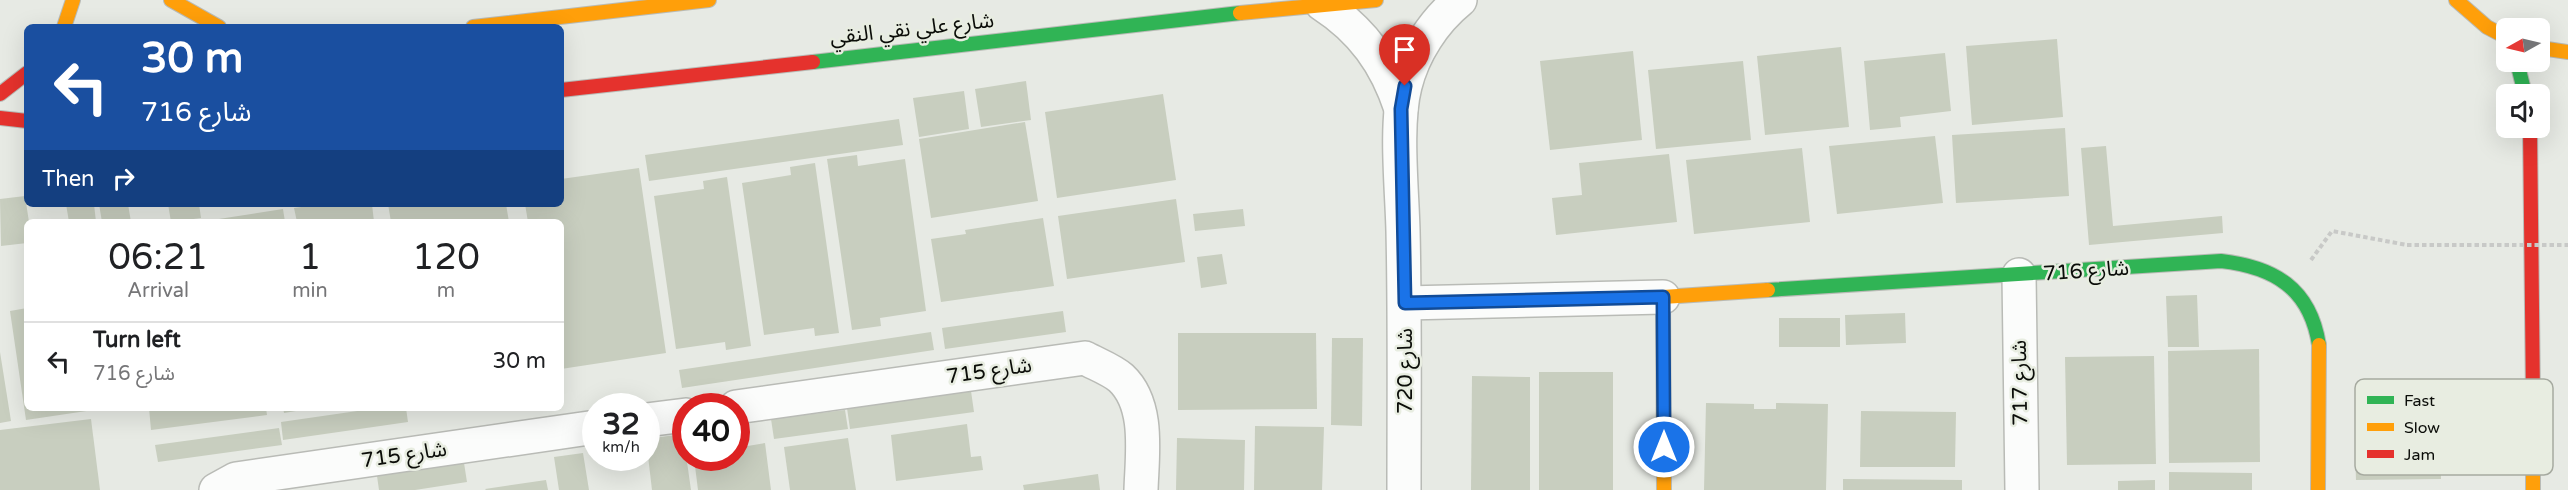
<!DOCTYPE html>
<html lang="en">
<head>
<meta charset="utf-8">
<style>
  body { margin:0; font-family:"Varela Round","Noto Sans Arabic",sans-serif; background:#f2f2f2; color:#202124; height:100vh; display:flex; flex-direction:column; font-size:22px; white-space:nowrap }
  * { box-sizing:border-box; margin:0 }
  p { font-size:20px; color:#757577 }
  .icon { flex:none; width:33px; height:33px; fill:none; stroke:currentColor; stroke-width:2; stroke-linecap:round; stroke-linejoin:round }
  .map { position:relative; flex:1; overflow:hidden }
  .sheet { position:absolute; left:24px; top:219px; width:540px; height:192px; display:flex; flex-direction:column; background:#fff; border-radius:9px; box-shadow:0 6px 24px #0002 }
  .sheet>* { flex:none }
  .top-card { position:absolute; left:24px; top:24px; width:540px; height:183px; border-radius:9px; box-shadow:0 6px 24px #0002; background:#1a4fa0; color:#fff; overflow:hidden }
  .needle { width:39px; rotate:262deg }
  .buttons { position:absolute; left:2496px; top:18px; display:grid; gap:12px }
  .buttons a { display:grid; place-items:center; width:54px; height:54px; border-radius:9px; background:#fff; box-shadow:0 6px 24px #0002; font-size:30px }
  .speed { position:absolute; left:582px; top:393px; display:flex; gap:12px; font-size:30px; font-weight:700; text-align:center }
  .speed>* { display:grid; place-content:center; width:78px; height:78px; border-radius:50%; background:#fff; box-shadow:0 6px 24px #0002; line-height:1 }
  .speed small { font-size:15px; font-weight:400 }
  .speed .limit { border:9px solid #d22; background:#fff; color:#111 }
  .pin { position:absolute; display:grid; place-items:center; width:51px; height:51px; color:#fff; margin:-62px -26px; border-radius:50% 50% 50% 0; rotate:-45deg; box-shadow:0 0 6px #0007 }
  .pin .icon { rotate:45deg }
  .me { position:absolute; width:66px; margin:-33px; rotate:0deg; stroke-linejoin:round; filter:drop-shadow(0 0 4px #0008) }
  .turn { display:flex; align-items:center; gap:21px; height:126px; padding:0 18px; font-size:27px }
  .turn .icon { width:78px; height:78px; stroke-width:2.5 }
  .turn b { display:block; font-size:42px; line-height:51px }
  .then { display:flex; align-items:center; height:57px; padding:0 18px; background:#0003; gap:12px; font-size:22px }
  .eta { display:flex; justify-content:space-evenly; align-items:center; height:102px; text-align:center }
  .eta b { font-size:36px; font-weight:600; line-height:42px }
  ul { padding:0; list-style:none }
  li { display:flex; align-items:center; gap:18px; height:78px; padding:0 18px; border-top:2px solid #e0e0e0 }
  li div { flex:1 }
  li b { display:block; font-size:22px }
  li em { font-style:normal }
  .map>svg:first-child { display:block }
  .building { fill:#c8cebf }
  .lines { fill:none; stroke-linecap:round; stroke-linejoin:round }
  .street-casing { stroke:#b9bbb6; stroke-width:36 }
  .fast-casing { stroke:#b9bbb6; stroke-width:16 }
  .slow-casing { stroke:#b9bbb6; stroke-width:16 }
  .jam-casing { stroke:#b9bbb6; stroke-width:16 }
  .path { stroke:#c8c9c7; stroke-width:4; stroke-dasharray:4.5 3; stroke-linecap:butt }
  .street { stroke:#fbfcfb; stroke-width:33 }
  .fast { stroke:#30b455; stroke-width:14 }
  .slow { stroke:#ff9f0a; stroke-width:14 }
  .jam { stroke:#e5322d; stroke-width:14 }
  .path-bridge { stroke:#c8c9c7; stroke-width:4; stroke-dasharray:4.5 3; stroke-linecap:butt }
  .route-casing { stroke:#114b97; stroke-width:15 }
  .route { stroke:#1a73e8; stroke-width:10 }
  .labels { text-anchor:middle; dominant-baseline:central; stroke-width:5; stroke-linejoin:round; paint-order:stroke }
  .street-label { font-size:21px; fill:#0b0d09; stroke:#e8ede1 }
  .key { fill:#e8ede1; stroke:#a6aaa0; stroke-width:1.5 }
  .key-label { font-size:16px; fill:#0b0d09 }
</style>
</head>
<body>
<div class="map">
<svg width="2568" height="490" viewBox="0 0 2568 490">
  <rect width="100%" height="100%" fill="#e7eae4"/>
  <!-- building -->
  <g class="building">
    <polygon points="2057,39 2063,117 1972,125 1966,46"/>
    <polygon points="1841,47 1849,127 1765,135 1757,56"/>
    <polygon points="1633,51 1642,140 1550,150 1540,61"/>
    <polygon points="1945,53 1951,111 1900,117 1901,127 1870,130 1864,61"/>
    <polygon points="1743,61 1751,140 1656,149 1648,70"/>
    <polygon points="1026,81 1031,120 981,127 975,89"/>
    <polygon points="964,91 969,129 919,137 913,98"/>
    <polygon points="1163,94 1176,180 1057,198 1045,112"/>
    <polygon points="899,119 903,145 649,181 645,155"/>
    <polygon points="1025,122 1038,201 931,218 919,139"/>
    <polygon points="2065,128 2069,196 1956,203 1952,135"/>
    <polygon points="1935,136 1943,203 1837,214 1829,146"/>
    <polygon points="2106,146 2113,226 2222,216 2223,233 2089,245 2081,148"/>
    <polygon points="1802,148 1810,222 1694,234 1686,160"/>
    <polygon points="1669,154 1677,222 1556,235 1552,198 1582,195 1579,163"/>
    <polygon points="857,155 858,166 905,159 926,311 880,318 881,326 852,330 827,159"/>
    <polygon points="815,163 839,333 815,336 814,328 764,335 742,183 791,175 790,167"/>
    <polygon points="639,168 666,353 561,369 561,222 528,222 525,204 561,204 561,179"/>
    <polygon points="727,177 751,346 726,350 725,342 676,349 654,196 704,189 703,181"/>
    <polygon points="25,196 29,222 27,222 27,243 1,246 0,199"/>
    <polygon points="1176,199 1185,262 1067,279 1058,216"/>
    <polygon points="66,204 94,204 96,222 69,222"/>
    <polygon points="99,204 128,204 131,222 102,222"/>
    <polygon points="168,204 199,204 201,218 171,222"/>
    <polygon points="323,204 372,204 374,222 297,222 294,208"/>
    <polygon points="388,204 506,204 509,222 391,222"/>
    <polygon points="283,209 285,222 206,222 206,221"/>
    <polygon points="1243,209 1245,226 1195,231 1193,214"/>
    <polygon points="1043,218 1054,286 941,302 931,239 966,234 965,230"/>
    <polygon points="1222,254 1227,284 1201,288 1197,257"/>
    <polygon points="2197,295 2199,347 2168,347 2166,296"/>
    <polygon points="27,308 27,408 100,409 26,420 10,311"/>
    <polygon points="1063,311 1066,332 945,349 942,328"/>
    <polygon points="1905,313 1906,343 1846,345 1845,315"/>
    <rect x="1779" y="318" width="61" height="29"/>
    <polygon points="931,332 934,350 682,388 679,370"/>
    <polygon points="1178,333 1316,333 1317,409 1178,410"/>
    <polygon points="1332,338 1363,338 1362,426 1331,425"/>
    <polygon points="2259,349 2260,462 2169,463 2168,351"/>
    <polygon points="0,352 11,421 0,423"/>
    <polygon points="2154,356 2156,464 2067,465 2065,357"/>
    <rect x="1539" y="372" width="74" height="118"/>
    <polygon points="1472,376 1530,377 1530,490 1471,490"/>
    <polygon points="971,391 974,412 850,429 847,408"/>
    <polygon points="1706,403 1754,404 1754,409 1776,409 1776,403 1828,404 1826,490 1704,490"/>
    <polygon points="149,408 266,408 267,415 151,430"/>
    <polygon points="283,408 308,408 308,409 284,413"/>
    <polygon points="378,408 406,408 408,422 283,440 281,422"/>
    <polygon points="845,410 848,429 774,439 771,419"/>
    <polygon points="1861,411 1956,412 1955,467 1860,467"/>
    <polygon points="91,419 100,490 0,490 0,430"/>
    <polygon points="967,424 971,457 981,456 983,470 896,481 891,435"/>
    <polygon points="1255,426 1324,427 1322,490 1254,490"/>
    <polygon points="279,428 282,445 158,462 155,445"/>
    <polygon points="683,434 691,490 652,490 646,439"/>
    <polygon points="848,438 856,490 790,490 784,447"/>
    <polygon points="1177,438 1245,440 1244,490 1176,490"/>
    <polygon points="765,443 771,490 698,490 694,458 736,458 736,448"/>
    <polygon points="2440,449 2441,479 2356,480 2355,450"/>
    <polygon points="583,453 589,490 559,490 554,457"/>
    <polygon points="464,463 467,482 415,490 379,490 377,476"/>
    <polygon points="2169,472 2252,473 2252,490 2169,490"/>
    <polygon points="1098,474 1100,490 1024,490 1023,485"/>
    <polygon points="1843,479 1962,480 1962,490 1843,490"/>
    <polygon points="546,480 548,490 486,490 485,489"/>
    <polygon points="2155,480 2155,490 2118,490 2118,481"/>
  </g>
  <g class="lines">
    <!-- street casing -->
    <g class="street-casing">
      <g id="street">
        <path d="M1322 4C1362 30 1386 63 1401 109"/>
        <polyline points="2019,275 2022,490"/>
        <polyline points="1405,303 1663,297"/>
        <path d="M736 407 1085 358C1096 364 1112 370 1121 378 1150 405 1142 455 1141 490"/>
        <polyline points="646,420 686,415"/>
        <polyline points="216,490 236,479 596,427"/>
        <path d="M1404 490C1404 404 1405 317 1403 231 1402 189 1395 125 1405 86 1413 53 1434 21 1460 0"/>
      </g>
    </g>
    <!-- fast casing -->
    <g class="fast-casing">
      <g id="fast">
        <polyline points="813,62 1240,13"/>
        <polyline points="2517,62 2525,94"/>
        <path d="M1768 290 2221 261C2274 267 2310 288 2319 345"/>
      </g>
    </g>
    <!-- slow casing -->
    <g class="slow-casing">
      <g id="slow">
        <polyline points="171,0 219,27"/>
        <polyline points="2456,0 2487,27 2506,37"/>
        <polyline points="1240,13 1376,0"/>
        <polyline points="64,27 73,0"/>
        <polyline points="473,27 709,0"/>
        <polyline points="2540,48 2568,52"/>
        <polyline points="2533,398 2533,490"/>
        <polyline points="1664,490 1663,297 1768,290"/>
        <polyline points="2318,490 2319,345"/>
      </g>
    </g>
    <!-- jam casing -->
    <g class="jam-casing">
      <g id="jam">
        <polyline points="561,90 813,62"/>
        <polyline points="0,94 27,73"/>
        <polyline points="0,118 27,121"/>
        <polyline points="2530,128 2533,398"/>
      </g>
    </g>
    <!-- path -->
    <polyline class="path" points="2311,260 2332,231 2407,245"/>
    <!-- street -->
    <use href="#street" class="street"/>
    <!-- fast -->
    <use href="#fast" class="fast"/>
    <!-- slow -->
    <use href="#slow" class="slow"/>
    <!-- jam -->
    <use href="#jam" class="jam"/>
    <!-- path-bridge -->
    <polyline class="path-bridge" points="2407,245 2568,245"/>
  </g>
  <g class="lines">
    <!-- route casing -->
    <g class="route-casing">
      <polyline id="route" points="1405,86 1401,109 1405,303 1663,297 1664,447"/>
    </g>
    <!-- route -->
    <use href="#route" class="route"/>
  </g>
  <g class="labels">
    <!-- street labels -->
    <g class="street-label">
      <text transform="translate(912 29) rotate(-6)">شارع علي نقي النقي</text>
      <text transform="translate(2086 271) rotate(-4)">شارع 716</text>
      <text transform="translate(989 371) rotate(-8)">شارع 715</text>
      <text transform="translate(1405 371) rotate(-90)">شارع 720</text>
      <text transform="translate(2020 383) rotate(-91)">شارع 717</text>
      <text transform="translate(404 455) rotate(-8)">شارع 715</text>
    </g>
  </g>
  <!-- legend -->
  <rect x="2355" y="379" width="198" height="96" rx="9" class="key"/>
  <rect x="2367" y="396" width="27" height="8" fill="#30b455"/>
  <rect x="2367" y="423" width="27" height="8" fill="#ff9f0a"/>
  <rect x="2367" y="450" width="27" height="8" fill="#e5322d"/>
  <g class="key-label">
    <text x="2404" y="406">Fast</text>
    <text x="2404" y="433">Slow</text>
    <text x="2404" y="460">Jam</text>
  </g>
</svg>
<div class="buttons">
<a><svg class="needle" viewBox="-14 -14 28 28"><path d="M0-13l5 13h-10z" fill="#e53935"/><path d="M0 13l5-13h-10z" fill="#757577"/></svg></a>
<a><svg class="icon" aria-label="sound" viewBox="0 0 24 24"><path d="M4 9h4l5-4v14l-5-4H4zM17 9q2 3 0 6"/></svg></a>
</div>
<div class="speed"><div>32<small>km/h</small></div><div class="limit">40</div></div>
<div class="pin" style="left:1405px;top:86px;background:#d93025"><svg class="icon" aria-label="arrive" viewBox="0 0 24 24"><path d="M6 21V4h12l-3 4 3 4H6"/></svg></div>
<svg class="me" style="left:1664px;top:447px" viewBox="-20 -20 40 40"><circle r="17" fill="#1a73e8" stroke="#fff" stroke-width="3"/><path d="M0-11L8 9 0 5-8 9z" fill="#fff"/></svg>
<div class="top-card">
<div class="turn"><svg class="icon" aria-label="left" viewBox="0 0 24 24"><path d="M17 20v-9H6M10 6l-5 5 5 5"/></svg><div><b>30 m</b>شارع 716</div></div>
<div class="then">Then<svg class="icon" aria-label="right" viewBox="0 0 24 24"><path d="M7 20v-9h11M14 6l5 5-5 5"/></svg></div>
</div>
<section class="sheet">
<div class="eta">
<div><b>06:21</b><p>Arrival</p></div>
<div><b>1</b><p>min</p></div>
<div><b>120</b><p>m</p></div>
</div>
<ul>
<li><svg class="icon" aria-label="left" viewBox="0 0 24 24"><path d="M17 20v-9H6M10 6l-5 5 5 5"/></svg><div><b>Turn left</b><p>شارع 716</p></div><em>30 m</em></li>
</ul>
</section>
</div>
</body>
</html>
